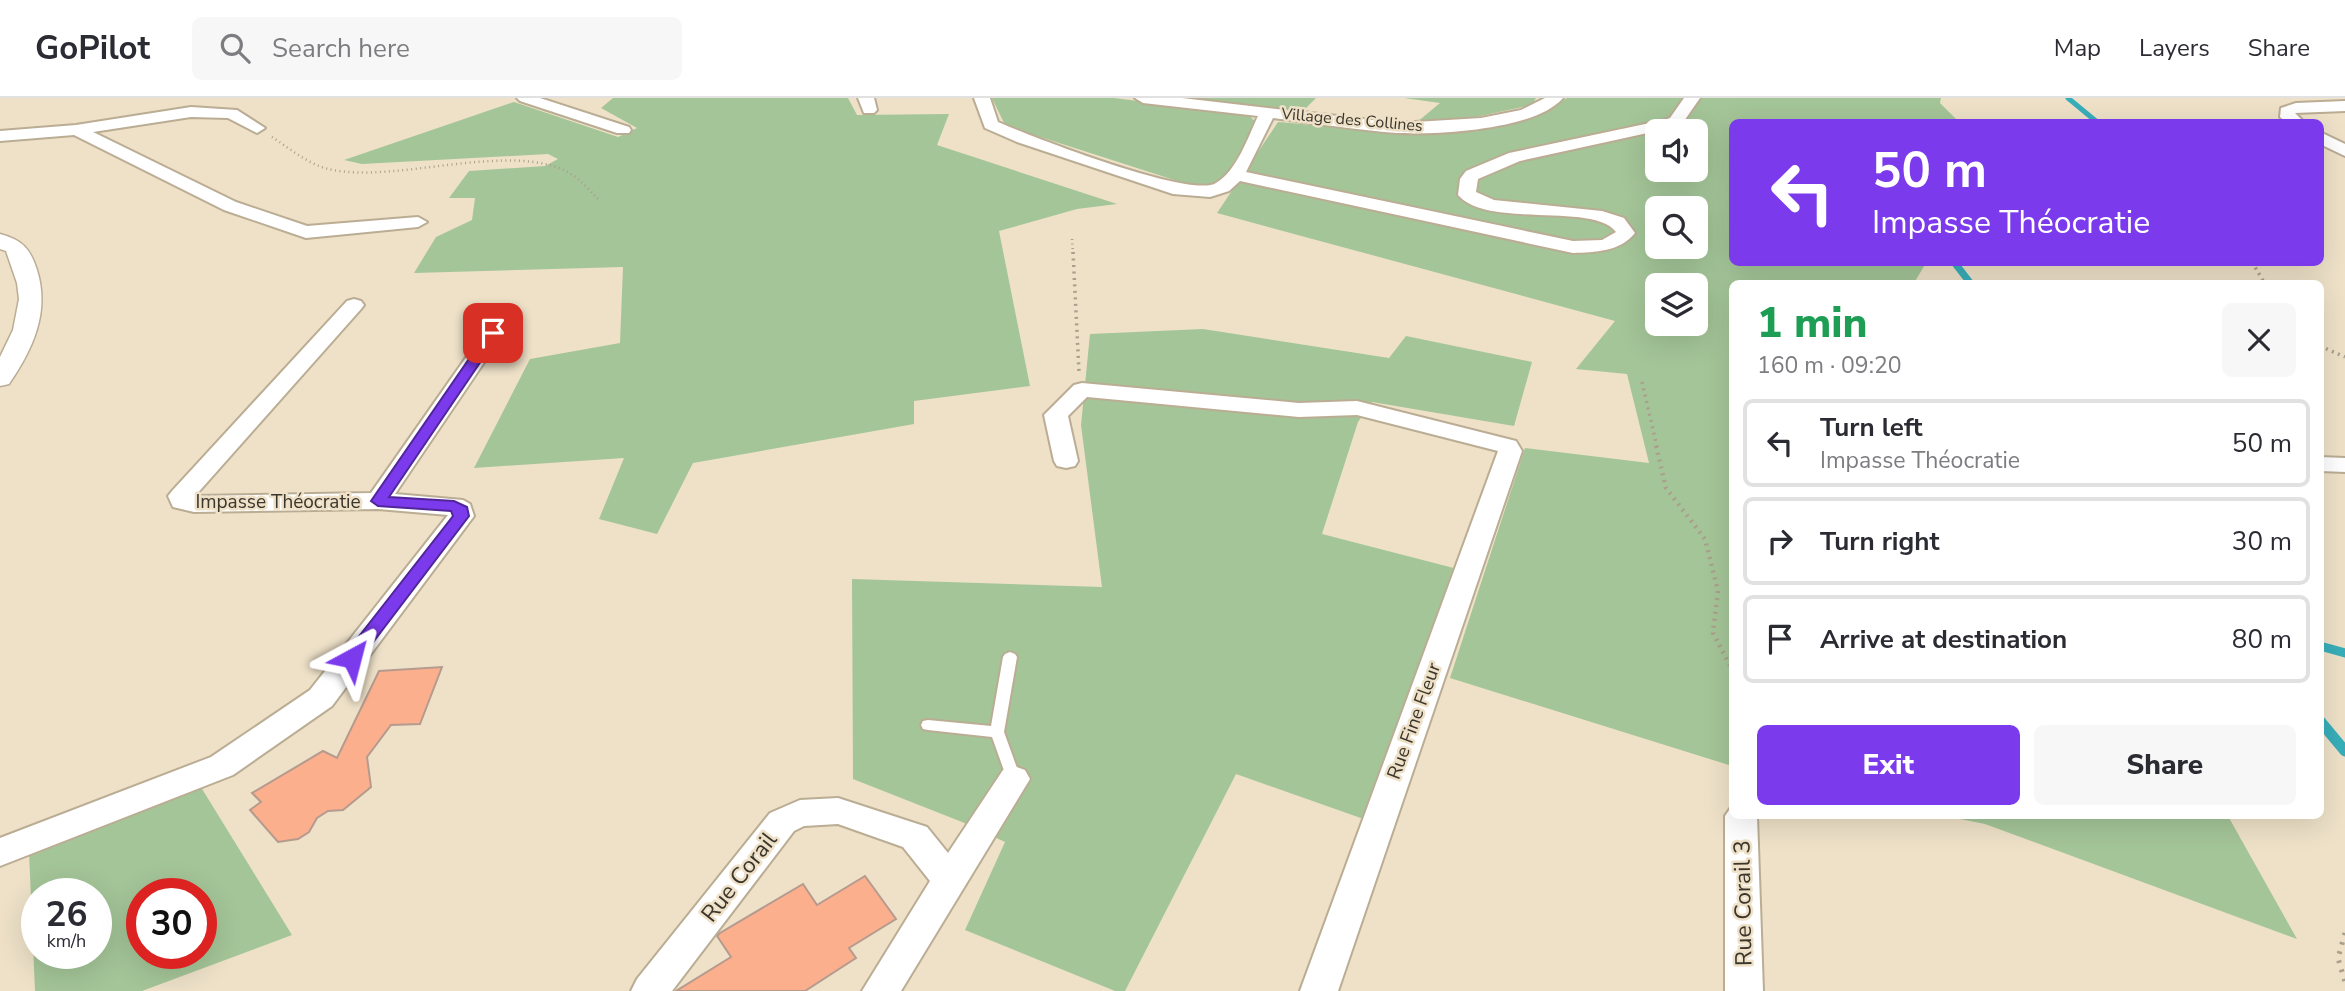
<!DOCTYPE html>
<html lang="en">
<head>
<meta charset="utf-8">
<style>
  body { margin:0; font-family:"Nunito Sans",sans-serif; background:#f7f7f7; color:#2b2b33; height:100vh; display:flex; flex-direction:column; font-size:26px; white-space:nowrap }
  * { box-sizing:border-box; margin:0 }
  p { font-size:23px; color:#7c7c81 }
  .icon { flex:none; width:38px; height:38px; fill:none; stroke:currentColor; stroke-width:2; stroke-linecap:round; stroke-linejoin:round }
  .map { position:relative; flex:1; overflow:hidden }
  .side { position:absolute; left:1729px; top:182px; width:595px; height:539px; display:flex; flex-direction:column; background:#fff; border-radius:10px; box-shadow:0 7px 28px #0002 }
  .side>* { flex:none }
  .hud { position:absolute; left:1729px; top:21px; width:595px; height:147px; border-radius:10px; box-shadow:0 7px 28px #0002; background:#7c3aed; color:#fff; overflow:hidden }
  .buttons { position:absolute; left:1645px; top:21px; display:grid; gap:14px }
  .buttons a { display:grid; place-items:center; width:63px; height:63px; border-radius:10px; background:#fff; box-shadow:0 7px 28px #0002; font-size:35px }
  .speed { position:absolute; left:21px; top:780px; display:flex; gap:14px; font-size:35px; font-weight:700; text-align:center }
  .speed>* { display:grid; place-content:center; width:91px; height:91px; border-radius:50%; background:#fff; box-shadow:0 7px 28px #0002; line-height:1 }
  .speed small { font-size:18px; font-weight:400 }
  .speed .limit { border:10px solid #d22; background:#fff; color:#111 }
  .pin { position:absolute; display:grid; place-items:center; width:60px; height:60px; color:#fff; margin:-30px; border-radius:14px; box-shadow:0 4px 10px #0006 }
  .me { position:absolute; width:77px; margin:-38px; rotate:38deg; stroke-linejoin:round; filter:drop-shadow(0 0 5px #0008) }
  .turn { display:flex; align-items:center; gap:24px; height:147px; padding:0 28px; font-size:32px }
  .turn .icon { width:91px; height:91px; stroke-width:2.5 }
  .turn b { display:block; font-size:49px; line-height:60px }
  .round { display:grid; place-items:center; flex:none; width:74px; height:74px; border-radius:10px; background:#f7f7f7 }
  .headline { display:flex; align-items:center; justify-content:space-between; height:119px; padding:0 28px }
  h1 { font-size:42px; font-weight:800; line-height:52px; color:#1e9e55 }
  .cta { display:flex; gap:14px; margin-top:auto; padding:14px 28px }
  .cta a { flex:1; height:80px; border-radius:10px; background:#7c3aed; color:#fff; font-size:28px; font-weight:800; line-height:80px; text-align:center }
  .cta a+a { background:#f7f7f7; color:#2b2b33 }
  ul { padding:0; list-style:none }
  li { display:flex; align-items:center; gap:21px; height:88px; margin:0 14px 10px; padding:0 14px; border:4px solid #e1e1e2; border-radius:10px }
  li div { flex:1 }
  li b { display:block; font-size:26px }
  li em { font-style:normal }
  header { display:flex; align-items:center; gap:42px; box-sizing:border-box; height:98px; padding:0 35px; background:#fff; border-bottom:2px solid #e1e1e2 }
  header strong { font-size:33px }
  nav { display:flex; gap:38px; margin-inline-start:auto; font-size:24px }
  .search { width:490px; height:63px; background:#f7f7f7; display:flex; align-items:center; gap:18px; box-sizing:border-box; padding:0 24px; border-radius:10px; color:#7c7c81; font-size:26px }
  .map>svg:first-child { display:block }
  .green { fill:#a4c598; fill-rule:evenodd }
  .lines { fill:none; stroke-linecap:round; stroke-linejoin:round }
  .stream-far3 { stroke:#38aeb9; stroke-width:5 }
  .stream-far2 { stroke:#38aeb9; stroke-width:7 }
  .stream-far1 { stroke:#38aeb9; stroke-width:9 }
  .stream { stroke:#38aeb9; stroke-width:11 }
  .building { fill:#fcaf8d; stroke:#b59a8e; stroke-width:2 }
  .service-casing { stroke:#baad94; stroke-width:4 }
  .minor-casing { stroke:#baad94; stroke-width:4 }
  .tertiary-casing { stroke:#baad94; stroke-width:3 }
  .path-far3 { stroke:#a99f8c; stroke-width:2.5; stroke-dasharray:1 3.5; stroke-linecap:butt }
  .path-far2 { stroke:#a99f8c; stroke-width:3.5; stroke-dasharray:2 4.5; stroke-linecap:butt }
  .path-far1 { stroke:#a99f8c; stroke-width:4.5; stroke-dasharray:2 5; stroke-linecap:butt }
  .path { stroke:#a99f8c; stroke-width:5; stroke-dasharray:2.5 7; stroke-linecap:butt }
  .service { fill:#fff; fill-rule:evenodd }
  .minor { fill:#fff; fill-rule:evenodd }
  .tertiary { fill:#fff; fill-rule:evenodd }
  .route { fill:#7c3aed; stroke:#51269a; stroke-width:2 }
  .labels { text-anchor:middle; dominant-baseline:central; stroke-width:5; stroke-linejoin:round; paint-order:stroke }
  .far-street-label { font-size:16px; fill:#3b362c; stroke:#eee1c8 }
  .street-label { font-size:19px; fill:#3b362c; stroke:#eee1c8 }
  .near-street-label { font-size:23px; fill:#3b362c; stroke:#eee1c8 }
</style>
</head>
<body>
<header>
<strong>GoPilot</strong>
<div class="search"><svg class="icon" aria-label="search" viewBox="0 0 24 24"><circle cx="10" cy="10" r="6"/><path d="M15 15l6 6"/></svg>Search here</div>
<nav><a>Map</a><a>Layers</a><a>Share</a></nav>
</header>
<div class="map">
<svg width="2345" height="893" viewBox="0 0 2345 893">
  <rect width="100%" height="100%" fill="#eee1c8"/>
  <!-- green -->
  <g class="green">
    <polygon points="613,0 848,0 857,17 949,16 937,47 1117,106 1077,111 999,133 1030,288 914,303 914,326 693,365 657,436 599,421 624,360 474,370 530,261 620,245 623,169 414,175 436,139 472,122 475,100 449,100 469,73 545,68 558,61 548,56 362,66 344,62 514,4 618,39 637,30 601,10"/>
    <polygon points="992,0 1114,0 1249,17 1257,26 1223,81 1211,87 1196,89 1031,36 1004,25"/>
    <polygon points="1183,0 1316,0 1302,14 1285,14"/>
    <polygon points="1404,0 1536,0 1532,7 1457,23 1416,25 1440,5"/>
    <path d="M1567 0H1941L1940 5 1959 24H1732V164L1926 165 1914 185 1732 186V668L1450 580 1525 350 1649 365 1627 276 1576 271 1615 223 1217 115 1278 24 1404 35 1471 32 1538 17ZM1657 33H1696V72H1657ZM1657 110H1696V149H1657ZM1657 187H1696V226H1657Z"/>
    <polygon points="1203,231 1389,260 1406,238 1532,264 1514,328 1372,304 1358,324 1322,436 1473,475 1392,731 1236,676 1125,893 1115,893 965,832 1005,744 962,724 853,681 852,481 1102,489 1081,327 1090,236"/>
    <path d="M199 686 292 837 142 893H35L29 754ZM37 796H96V856H37ZM142 796H201V856H142Z"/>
    <polygon points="1945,718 2228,718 2297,841 1985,726"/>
  </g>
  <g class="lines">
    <!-- stream-far3 -->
    <polyline class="stream-far3" points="2068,0 2097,24"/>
    <!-- stream-far2 -->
    <polyline class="stream-far2" points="1954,164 1971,186"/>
    <!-- stream-far1 -->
    <polyline class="stream-far1" points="2320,548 2345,555"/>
    <!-- stream -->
    <polyline class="stream" points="2320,623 2345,653"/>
  </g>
  <!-- building -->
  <g class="building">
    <polygon points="442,569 420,626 391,627 367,659 371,689 343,712 328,713 317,720 309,734 298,741 278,744 250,712 261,704 252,695 323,653 337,660 379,573"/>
    <polygon points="865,778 896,821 849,850 856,860 805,893 676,893 731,859 717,838 720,835 803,786 817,807"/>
  </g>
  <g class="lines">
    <!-- service casing -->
    <g class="service-casing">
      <polygon id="service" points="1010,554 1015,556 1017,559 1004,634 1021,681 1019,685 1014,687 1009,685 1007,681 992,639 928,632 923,631 921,627 923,623 928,622 991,628 1003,559 1005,556"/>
    </g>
    <!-- minor casing -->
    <g class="minor-casing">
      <g id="minor">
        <polygon points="517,0 540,0 629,29 631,32 629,35 617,35 520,3"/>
        <polygon points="858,0 874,0 877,12 874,15 864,15"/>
        <path d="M974 0H990L998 24C1030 38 1191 101 1216 85 1237 73 1248 39 1258 18L1143 5 1135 0H1182L1398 25 1481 20 1521 12 1545 0H1563C1536 32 1437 37 1397 35 1356 32 1314 25 1273 20L1246 74 1573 143 1602 142 1616 134C1594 104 1487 131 1458 97L1460 81 1466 73 1509 55 1664 22 1670 20 1684 0H1700L1682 26 1675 29 1520 63 1478 81 1476 94 1494 102 1602 113 1624 120 1635 135C1620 154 1595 154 1573 155L1240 83 1229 93 1210 99 1173 96 1017 44 985 30Z"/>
        <polygon points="2345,3 2345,13 2295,15 2304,24 2286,24 2280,19 2281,10 2296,5"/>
        <polygon points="191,9 237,12 265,30 257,35 228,20 191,19 93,34 236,104 307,128 418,119 427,124 418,129 306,140 224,112 74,37 0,43 0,33 76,27"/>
        <polygon points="2320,34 2345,46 2345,58 2320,46"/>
        <polygon points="354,201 361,203 364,207 361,211 195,398 371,395 486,231 500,231 504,235 395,396 463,402 470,406 474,418 332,608 233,677 0,768 0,740 211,659 310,592 448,417 378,411 194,414 173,409 168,398 172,393 347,203"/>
        <polygon points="1082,285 1299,305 1357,303 1516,343 1522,353 1338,893 1300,893 1498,353 1357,317 1299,319 1087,299 1068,318 1078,363 1075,368 1066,370 1057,368 1054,363 1044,317 1074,287"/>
        <polygon points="2320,359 2345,360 2345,374 2320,373"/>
        <polygon points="1014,668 1025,672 1030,681 901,893 862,893 930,783 903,749 838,726 804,728 794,733 672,893 631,893 637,881 770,715 800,702 838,700 927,729 948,755 1003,672"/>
        <polygon points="1732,708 1732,718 1757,718 1763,893 1725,893 1725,718"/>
      </g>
    </g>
    <!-- tertiary casing -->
    <g class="tertiary-casing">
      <path id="tertiary" d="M0 136C22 142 30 150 37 172 50 214 33 251 9 286L0 288V259L13 232 19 201 17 185 6 153 0 151Z"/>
    </g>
    <!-- path-far3 -->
    <g class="path-far3">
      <path d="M272 39C289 50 308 66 328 71 395 87 513 41 571 76 581 82 590 93 598 101"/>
      <polyline points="1072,141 1073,156"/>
    </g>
    <!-- path-far2 -->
    <g class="path-far2">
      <polyline points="1073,154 1079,274"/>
      <polyline points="2252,164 2265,186"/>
      <polyline points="2320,248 2345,259"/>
      <polyline points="1642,284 1657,349"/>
    </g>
    <!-- path-far1 -->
    <polyline class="path-far1" points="1656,348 1666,390 1705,441 1718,493 1713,535 1732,571"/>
    <!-- path -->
    <polyline class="path" points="2345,835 2338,860 2345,884"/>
    <!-- service -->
    <use href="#service" class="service"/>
    <!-- minor -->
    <use href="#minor" class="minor"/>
    <!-- tertiary -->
    <use href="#tertiary" class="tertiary"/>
  </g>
  <!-- route -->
  <polygon class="route" points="493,231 500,235 389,399 454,403 467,409 469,418 358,564 346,564 343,560 346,555 453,418 451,413 378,408 371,403 489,232"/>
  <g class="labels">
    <!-- far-street labels -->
    <g class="far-street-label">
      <text transform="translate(1352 22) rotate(5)">Village des Collines</text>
    </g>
    <!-- street labels -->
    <g class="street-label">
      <text x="278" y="404">Impasse Théocratie</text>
      <text transform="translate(1414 623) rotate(-70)">Rue Fine Fleur</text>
    </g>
    <!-- near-street labels -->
    <g class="near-street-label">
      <text transform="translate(739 779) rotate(-52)">Rue Corail</text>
      <text transform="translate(1743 805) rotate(-91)">Rue Corail 3</text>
    </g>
  </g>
</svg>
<div class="buttons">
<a><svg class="icon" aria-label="sound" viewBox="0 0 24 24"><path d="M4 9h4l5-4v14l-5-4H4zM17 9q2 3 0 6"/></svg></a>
<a><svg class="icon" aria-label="search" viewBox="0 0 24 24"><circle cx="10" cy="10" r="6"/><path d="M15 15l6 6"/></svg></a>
<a><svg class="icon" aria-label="layers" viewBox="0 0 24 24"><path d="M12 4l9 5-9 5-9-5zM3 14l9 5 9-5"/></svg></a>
</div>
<div class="speed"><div>26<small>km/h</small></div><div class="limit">30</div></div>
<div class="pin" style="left:493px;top:235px;background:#d93025"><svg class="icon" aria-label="arrive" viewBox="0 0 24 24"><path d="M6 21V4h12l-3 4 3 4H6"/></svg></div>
<svg class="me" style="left:352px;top:560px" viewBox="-20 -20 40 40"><path d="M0-17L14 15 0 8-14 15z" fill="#7c3aed" stroke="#fff" stroke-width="4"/></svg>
<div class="hud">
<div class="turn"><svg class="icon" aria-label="left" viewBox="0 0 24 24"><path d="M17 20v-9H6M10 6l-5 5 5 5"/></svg><div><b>50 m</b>Impasse Théocratie</div></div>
</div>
<section class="side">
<div class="headline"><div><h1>1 min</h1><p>160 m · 09:20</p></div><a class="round"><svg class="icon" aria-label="close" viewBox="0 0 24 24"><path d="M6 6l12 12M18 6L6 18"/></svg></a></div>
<ul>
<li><svg class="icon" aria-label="left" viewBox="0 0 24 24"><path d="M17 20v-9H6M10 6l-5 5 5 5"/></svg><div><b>Turn left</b><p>Impasse Théocratie</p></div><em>50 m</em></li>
<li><svg class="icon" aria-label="right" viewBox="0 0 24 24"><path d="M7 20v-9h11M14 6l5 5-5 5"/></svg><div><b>Turn right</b></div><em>30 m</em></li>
<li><svg class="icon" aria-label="arrive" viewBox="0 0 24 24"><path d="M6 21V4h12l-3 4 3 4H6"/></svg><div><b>Arrive at destination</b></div><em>80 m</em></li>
</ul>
<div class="cta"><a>Exit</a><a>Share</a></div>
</section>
</div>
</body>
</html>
